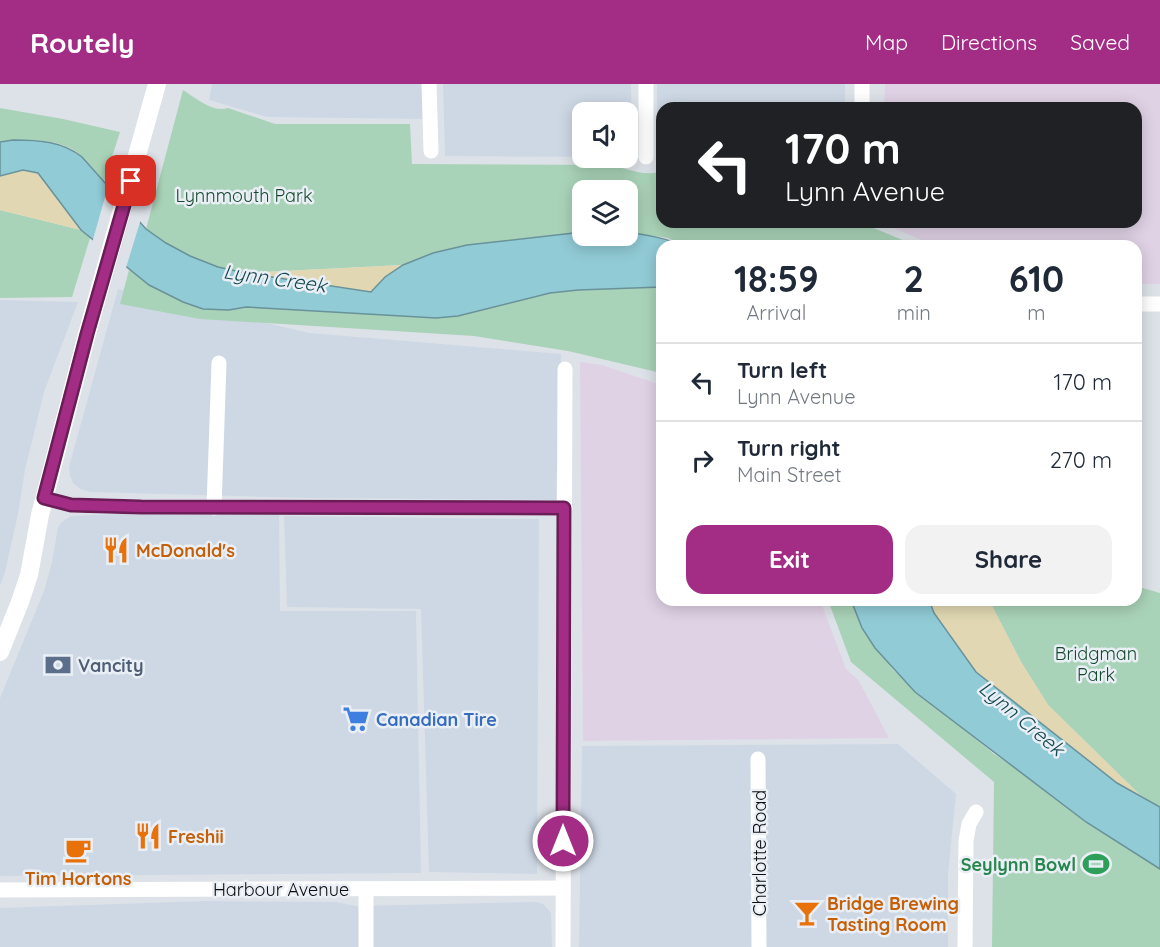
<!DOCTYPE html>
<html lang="en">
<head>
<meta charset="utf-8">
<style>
  body { margin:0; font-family:Quicksand,sans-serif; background:#f2f2f3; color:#1f2937; height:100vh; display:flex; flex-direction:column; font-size:22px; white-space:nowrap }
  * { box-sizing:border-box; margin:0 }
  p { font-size:20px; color:#747a83 }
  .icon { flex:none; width:33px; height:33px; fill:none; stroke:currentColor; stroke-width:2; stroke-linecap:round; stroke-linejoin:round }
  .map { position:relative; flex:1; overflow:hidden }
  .sheet { position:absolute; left:656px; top:156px; width:486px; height:366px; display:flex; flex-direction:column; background:#fff; border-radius:18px; box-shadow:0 3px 15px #0003 }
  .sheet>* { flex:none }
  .banner { position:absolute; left:656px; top:18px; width:486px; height:126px; border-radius:18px; box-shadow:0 3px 15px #0003; background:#202124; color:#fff; overflow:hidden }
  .fabs { position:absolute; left:572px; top:18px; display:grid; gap:12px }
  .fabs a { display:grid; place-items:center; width:66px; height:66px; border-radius:12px; background:#fff; box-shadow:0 3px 15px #0003; font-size:30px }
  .pin { position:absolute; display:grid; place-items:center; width:51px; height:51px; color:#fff; margin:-26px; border-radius:12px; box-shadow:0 3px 9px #0006 }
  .me { position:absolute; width:66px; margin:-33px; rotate:0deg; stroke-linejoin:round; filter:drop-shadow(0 0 4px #0008) }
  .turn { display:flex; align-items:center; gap:21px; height:126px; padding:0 30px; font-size:27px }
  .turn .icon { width:78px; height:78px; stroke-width:2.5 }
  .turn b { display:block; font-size:42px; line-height:51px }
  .eta { display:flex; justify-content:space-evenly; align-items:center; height:102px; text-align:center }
  .eta b { font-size:36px; font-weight:800; line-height:42px }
  .cta { display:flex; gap:12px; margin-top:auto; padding:12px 30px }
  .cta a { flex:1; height:69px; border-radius:18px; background:#a32d85; color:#fff; font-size:24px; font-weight:800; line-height:69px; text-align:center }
  .cta a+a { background:#f2f2f3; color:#1f2937 }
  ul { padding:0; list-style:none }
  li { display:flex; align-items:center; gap:18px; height:78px; padding:0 30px; border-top:2px solid #e0e1e3 }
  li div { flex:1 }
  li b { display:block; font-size:22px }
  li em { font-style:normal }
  header { display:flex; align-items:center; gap:36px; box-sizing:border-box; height:84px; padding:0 30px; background:#a32d85; color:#fff }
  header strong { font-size:28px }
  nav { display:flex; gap:33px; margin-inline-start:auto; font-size:21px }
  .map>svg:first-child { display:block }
  .built { fill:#ced8e5 }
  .industrial { fill:#dfd2e5 }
  .green { fill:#a9d3b8 }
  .sand { fill:#e1d8b3 }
  .water { fill:#91cbd6; stroke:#69929a; stroke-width:1.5 }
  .pier { fill:#dde2e8 }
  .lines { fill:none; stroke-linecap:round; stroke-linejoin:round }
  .minor { stroke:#fff; stroke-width:15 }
  .major { stroke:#fff; stroke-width:18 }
  .route-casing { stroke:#6a1d56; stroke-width:15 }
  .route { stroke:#a32d85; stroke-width:10 }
  .labels { text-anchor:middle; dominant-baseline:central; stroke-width:5; stroke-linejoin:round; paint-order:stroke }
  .park-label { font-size:18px; fill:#14492d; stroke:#eaeff6 }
  .food-label { font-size:18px; font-weight:bold; fill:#c56008; stroke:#eaeff6; text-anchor:start }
  .service-label { font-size:18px; font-weight:bold; fill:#4e5e75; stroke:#eaeff6; text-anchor:start }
  .shop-label { font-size:18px; font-weight:bold; fill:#366cbe; stroke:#eaeff6; text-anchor:start }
  .street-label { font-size:18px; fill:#0b0d0f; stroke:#eaeff6 }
  .leisure-label { font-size:18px; font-weight:bold; fill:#27864d; stroke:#eaeff6; text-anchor:end }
  .water-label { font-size:20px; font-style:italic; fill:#144851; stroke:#eaeff6 }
</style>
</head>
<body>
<header>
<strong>Routely</strong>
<nav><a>Map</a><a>Directions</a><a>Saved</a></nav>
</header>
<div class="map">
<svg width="1160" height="863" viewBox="0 0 1160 863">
  <rect width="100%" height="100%" fill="#dde2e8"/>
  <!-- built -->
  <g class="built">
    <polygon points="212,0 423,0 423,35 267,33 209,16"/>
    <polygon points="443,0 631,0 632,73 627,73 627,28 582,28 582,73 445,72"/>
    <polygon points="657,0 845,0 845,24 662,24 661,80 657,79"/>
    <polygon points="118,205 310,249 561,270 556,416 311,414 90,408 80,405 73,399 70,392 69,383"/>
    <polygon points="0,216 78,218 44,308 25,386 18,430 5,488 0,502"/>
    <polygon points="118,430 279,430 280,527 416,527 421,789 0,792 0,614 44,507 52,478 58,443 62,438 71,432"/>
    <polygon points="284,432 539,435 537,790 429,788 421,525 287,523"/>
    <polygon points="898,660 956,710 948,791 948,863 579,863 582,662"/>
    <polygon points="204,817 336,818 356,822 535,818 543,820 551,829 552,863 0,863 0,824"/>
  </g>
  <!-- industrial -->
  <g class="industrial">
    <polygon points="885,0 1160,0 1160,200 1136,200 1136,162 935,162 882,139 1136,138 1136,24 884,24"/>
    <polygon points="580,278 602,281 661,301 662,516 820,516 846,585 859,597 889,654 583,657"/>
  </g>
  <!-- green -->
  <g class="green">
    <path d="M183 6C196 14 212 29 228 24L275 40H410L412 80 608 81C625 83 645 94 661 87L662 138H859L917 162H684L668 154 627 148V106H582V148L467 161 433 169 403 181 245 189 218 183 190 172 166 159 146 145Z"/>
    <path d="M0 24 63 35 120 48 104 98C95 88 86 75 75 67 55 54 23 55 0 58Z"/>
    <polygon points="0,126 81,146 90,154 72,213 0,214"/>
    <polygon points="129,186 149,201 183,218 203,225 217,226 246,223 350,229 458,232 550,209 578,206 661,203 661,289 568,267 474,252 200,235 120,220"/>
    <polygon points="1136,502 1160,509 1160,723 1140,711 1048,621 1021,578 989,516 1136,516"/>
    <polygon points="828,516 851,516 862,544 894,587 994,670 1029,693 1086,738 1160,785 1160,863 992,863 994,698 851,578"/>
  </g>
  <!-- sand -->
  <g class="sand">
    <polygon points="23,86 38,89 81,146 0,126 0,92"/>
    <polygon points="403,181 385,193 371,208 245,189"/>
    <polygon points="929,516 989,516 1021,578 1048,621 1140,711 1118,699 976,588 934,529"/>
  </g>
  <!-- water -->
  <g class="water">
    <path d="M13 56C38 56 62 57 82 73L146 145 166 159 190 172 218 183 245 189 371 208 385 193 403 181 433 169 467 161 574 149 582 148V152H627V148C647 151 666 154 684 162H662L661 203 578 206 550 209 458 232 436 234 246 223 229 226 203 225 183 218 149 201 81 146 38 89 23 86 0 92V58Z"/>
    <polygon points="851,516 929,516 934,529 976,588 1117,699 1160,723 1160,785 1086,738 915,608 875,564 862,544"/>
  </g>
  <!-- pier -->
  <polygon class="pier" points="109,99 141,135 125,187 92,159"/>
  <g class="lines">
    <!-- minor -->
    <g class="minor">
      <polyline points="429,0 431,67"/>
      <polyline points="646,0 646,73"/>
      <polyline points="862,24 862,0"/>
      <polyline points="1136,220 1160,220"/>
      <polyline points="44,414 71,421 141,423 565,424"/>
      <polyline points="214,424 219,279"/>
      <polyline points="758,675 759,863"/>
      <polyline points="366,805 366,863"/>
      <polyline points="0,806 563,804"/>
      <polyline points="563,863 565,285"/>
      <polyline points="965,863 966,757 969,740 976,728"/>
    </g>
    <!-- major -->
    <polyline class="major" points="0,568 20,518 29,491 40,431 87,250 157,0"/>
  </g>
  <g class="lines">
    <!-- route casing -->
    <g class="route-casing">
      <polyline id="route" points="131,97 87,250 44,414 71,421 141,423 564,424 563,757"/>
    </g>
    <!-- route -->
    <use href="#route" class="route"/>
  </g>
  <!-- icons -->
  <defs>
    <g id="restaurant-bare" transform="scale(2.07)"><path d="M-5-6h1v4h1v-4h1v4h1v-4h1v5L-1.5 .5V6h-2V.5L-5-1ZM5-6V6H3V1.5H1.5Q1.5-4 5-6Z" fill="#e8710a" stroke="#eaeff6" stroke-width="2.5" paint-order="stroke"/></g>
    <g id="bank-bare" transform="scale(2.07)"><path d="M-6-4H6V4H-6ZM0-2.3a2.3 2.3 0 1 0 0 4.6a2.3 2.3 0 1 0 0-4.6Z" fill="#5c6f8a" stroke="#eaeff6" stroke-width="2.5" paint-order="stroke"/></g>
    <g id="supermarket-bare" transform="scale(2.07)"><path d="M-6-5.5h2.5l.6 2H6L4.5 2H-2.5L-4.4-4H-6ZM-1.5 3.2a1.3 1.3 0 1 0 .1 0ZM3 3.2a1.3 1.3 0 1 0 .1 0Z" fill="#3f7fe0" stroke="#eaeff6" stroke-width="2.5" paint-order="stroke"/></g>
    <g id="cafe-bare" transform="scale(2.07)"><path d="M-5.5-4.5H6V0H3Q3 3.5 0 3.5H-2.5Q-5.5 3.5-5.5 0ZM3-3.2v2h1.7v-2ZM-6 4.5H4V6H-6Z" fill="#e8710a" stroke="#eaeff6" stroke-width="2.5" paint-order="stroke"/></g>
    <g id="stadium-bare" transform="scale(2.07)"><path d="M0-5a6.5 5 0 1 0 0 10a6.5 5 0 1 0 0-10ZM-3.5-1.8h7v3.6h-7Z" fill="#2e9e5b" stroke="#eaeff6" stroke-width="2.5" paint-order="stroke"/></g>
    <g id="bar-bare" transform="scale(2.07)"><path d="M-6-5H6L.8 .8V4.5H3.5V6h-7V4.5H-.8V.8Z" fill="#e8710a" stroke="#eaeff6" stroke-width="2.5" paint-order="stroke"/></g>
  </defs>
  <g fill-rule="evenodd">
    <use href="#restaurant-bare" x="116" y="466"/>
    <use href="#bank-bare" x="58" y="581"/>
    <use href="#supermarket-bare" x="356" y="635"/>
    <use href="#restaurant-bare" x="148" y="752"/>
    <use href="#cafe-bare" x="78" y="766"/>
    <use href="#stadium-bare" x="1096" y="780"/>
    <use href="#bar-bare" x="807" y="829"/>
  </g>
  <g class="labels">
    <!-- park labels -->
    <g class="park-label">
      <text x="244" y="111">Lynnmouth Park</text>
      <text x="1096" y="569">Bridgman<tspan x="1096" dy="21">Park</tspan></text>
    </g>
    <!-- food labels -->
    <g class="food-label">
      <text x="136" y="466">McDonald's</text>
      <text x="168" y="752">Freshii</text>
      <text x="78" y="794" text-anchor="middle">Tim Hortons</text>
      <text x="827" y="819">Bridge Brewing<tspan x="827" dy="21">Tasting Room</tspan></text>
    </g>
    <!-- service labels -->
    <g class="service-label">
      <text x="78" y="581">Vancity</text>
    </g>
    <!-- shop labels -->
    <g class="shop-label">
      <text x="376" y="635">Canadian Tire</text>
    </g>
    <!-- street labels -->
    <g class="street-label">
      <text transform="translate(759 769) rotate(-90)">Charlotte Road</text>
      <text x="281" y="805">Harbour Avenue</text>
    </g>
    <!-- leisure labels -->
    <g class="leisure-label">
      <text x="1076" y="780">Seylynn Bowl</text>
    </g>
    <!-- water labels -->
    <g class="water-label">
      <text transform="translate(275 194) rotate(8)">Lynn Creek</text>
      <text transform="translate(1022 634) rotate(40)">Lynn Creek</text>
    </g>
  </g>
</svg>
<div class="fabs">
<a><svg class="icon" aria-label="sound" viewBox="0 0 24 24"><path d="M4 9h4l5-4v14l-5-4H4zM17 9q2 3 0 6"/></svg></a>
<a><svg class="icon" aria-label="layers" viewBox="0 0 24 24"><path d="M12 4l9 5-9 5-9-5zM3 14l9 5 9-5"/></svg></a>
</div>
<div class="pin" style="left:131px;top:97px;background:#d93025"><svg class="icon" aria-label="arrive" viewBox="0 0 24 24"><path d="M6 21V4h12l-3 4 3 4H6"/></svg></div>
<svg class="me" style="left:563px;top:757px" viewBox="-20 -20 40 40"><circle r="17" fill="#a32d85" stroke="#fff" stroke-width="3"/><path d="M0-11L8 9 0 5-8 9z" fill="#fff"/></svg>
<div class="banner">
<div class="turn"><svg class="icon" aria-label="left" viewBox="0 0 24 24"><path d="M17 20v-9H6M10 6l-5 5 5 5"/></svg><div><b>170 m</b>Lynn Avenue</div></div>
</div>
<section class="sheet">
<div class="eta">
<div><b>18:59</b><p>Arrival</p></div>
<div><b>2</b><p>min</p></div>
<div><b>610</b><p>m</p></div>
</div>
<ul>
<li><svg class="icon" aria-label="left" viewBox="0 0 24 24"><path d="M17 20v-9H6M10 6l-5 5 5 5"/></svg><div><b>Turn left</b><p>Lynn Avenue</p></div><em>170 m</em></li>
<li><svg class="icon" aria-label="right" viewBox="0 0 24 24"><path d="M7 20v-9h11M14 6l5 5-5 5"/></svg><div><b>Turn right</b><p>Main Street</p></div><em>270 m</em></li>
</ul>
<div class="cta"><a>Exit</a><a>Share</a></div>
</section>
</div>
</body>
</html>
